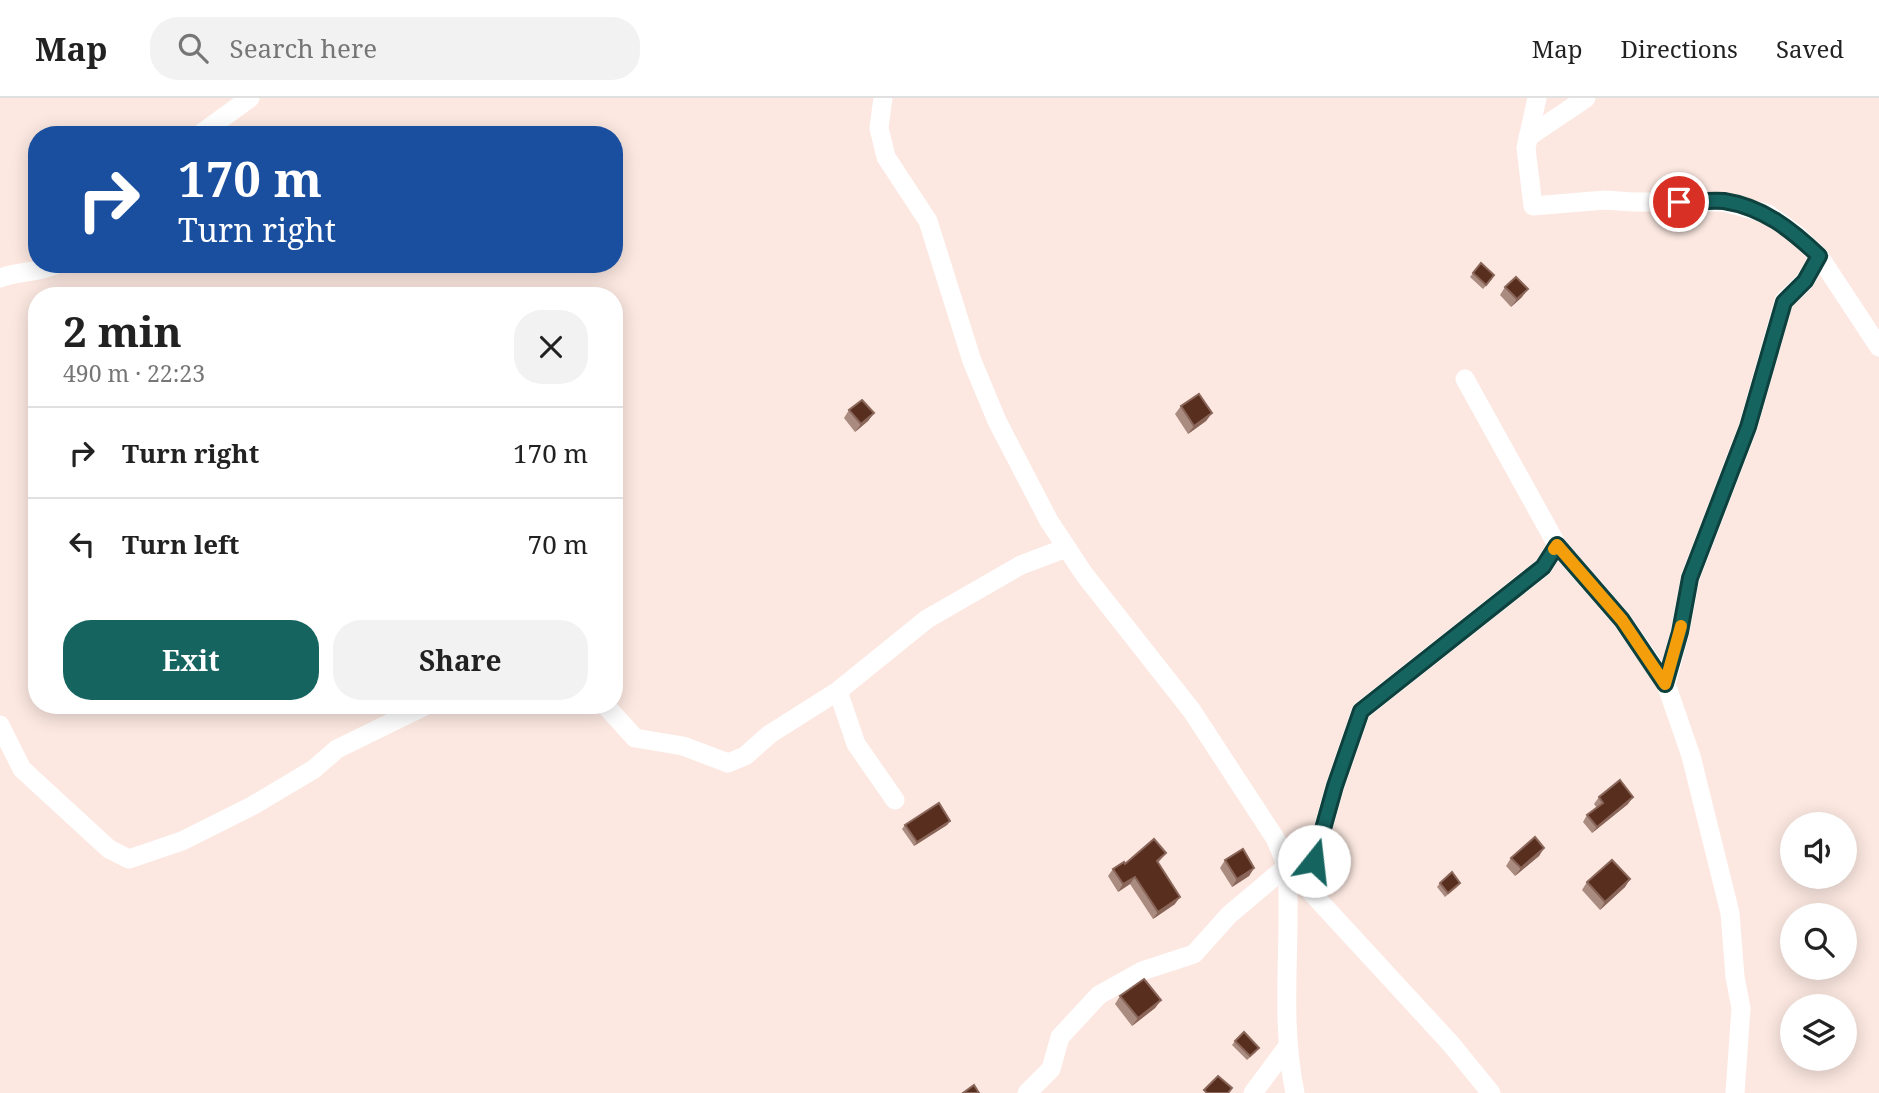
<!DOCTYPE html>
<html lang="en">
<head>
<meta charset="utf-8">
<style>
  body { margin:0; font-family:"Noto Serif",serif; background:#f2f2f2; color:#222; height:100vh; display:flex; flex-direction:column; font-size:26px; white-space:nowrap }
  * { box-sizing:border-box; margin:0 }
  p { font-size:23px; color:#767676 }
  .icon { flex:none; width:38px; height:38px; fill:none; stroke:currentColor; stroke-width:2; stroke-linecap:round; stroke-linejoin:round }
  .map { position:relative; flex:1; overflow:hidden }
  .sheet { position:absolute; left:28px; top:189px; width:595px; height:427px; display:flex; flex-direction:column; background:#fff; border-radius:28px; box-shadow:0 4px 18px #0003 }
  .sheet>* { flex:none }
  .top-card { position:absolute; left:28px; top:28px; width:595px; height:147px; border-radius:28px; box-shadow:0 4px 18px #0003; background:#1a4fa0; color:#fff; overflow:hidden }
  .tools { position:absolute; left:1780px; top:714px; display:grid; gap:14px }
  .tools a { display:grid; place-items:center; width:77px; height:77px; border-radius:50%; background:#fff; box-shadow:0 4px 18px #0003; font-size:35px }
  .pin { position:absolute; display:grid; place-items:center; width:60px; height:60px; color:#fff; margin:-30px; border:4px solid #fff; border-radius:50%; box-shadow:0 2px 7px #0007 }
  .me { position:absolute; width:77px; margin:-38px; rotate:16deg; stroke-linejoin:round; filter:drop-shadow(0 0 5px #0008) }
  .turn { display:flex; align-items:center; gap:24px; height:147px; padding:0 35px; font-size:32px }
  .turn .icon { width:91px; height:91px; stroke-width:2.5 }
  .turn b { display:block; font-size:49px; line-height:60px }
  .round { display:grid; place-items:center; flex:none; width:74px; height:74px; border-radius:28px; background:#f2f2f2 }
  .headline { display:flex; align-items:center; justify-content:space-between; height:119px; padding:0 35px }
  h1 { font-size:42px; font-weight:700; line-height:52px }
  .button { display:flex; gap:14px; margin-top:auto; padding:14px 35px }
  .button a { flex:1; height:80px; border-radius:28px; background:#166460; color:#fff; font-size:28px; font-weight:700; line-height:80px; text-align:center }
  .button a+a { background:#f2f2f2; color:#222 }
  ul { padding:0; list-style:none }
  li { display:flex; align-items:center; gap:21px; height:91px; padding:0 35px; border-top:2px solid #e0e0e0 }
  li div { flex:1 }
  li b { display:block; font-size:26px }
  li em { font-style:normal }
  header { display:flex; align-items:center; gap:42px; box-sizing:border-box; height:98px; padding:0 35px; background:#fff; border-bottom:2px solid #e0e0e0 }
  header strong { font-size:33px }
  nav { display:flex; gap:38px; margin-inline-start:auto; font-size:24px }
  .search { width:490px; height:63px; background:#f2f2f2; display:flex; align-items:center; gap:18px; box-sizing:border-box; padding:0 24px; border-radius:28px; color:#767676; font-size:26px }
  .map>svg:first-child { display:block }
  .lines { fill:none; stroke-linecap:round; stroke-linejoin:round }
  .minor { stroke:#fff; stroke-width:19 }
  .wall { fill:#aa8b80 }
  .shaded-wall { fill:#896659 }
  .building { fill:#582e1f; stroke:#896659; stroke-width:2 }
  .route-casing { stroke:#0e413e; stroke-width:18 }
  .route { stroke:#166460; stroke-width:12 }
  .slow { stroke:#f59e0b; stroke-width:12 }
</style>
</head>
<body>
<header>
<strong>Map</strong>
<div class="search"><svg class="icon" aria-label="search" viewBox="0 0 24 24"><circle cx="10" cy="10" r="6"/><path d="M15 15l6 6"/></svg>Search here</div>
<nav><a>Map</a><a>Directions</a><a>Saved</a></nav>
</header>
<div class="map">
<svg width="1879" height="995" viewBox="0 0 1879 995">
  <rect width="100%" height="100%" fill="#fce8e1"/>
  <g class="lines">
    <!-- minor -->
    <g class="minor">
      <polyline points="883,0 879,30 886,59 928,123 972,263 997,323 1049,423 1084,476 1192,613 1275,740 1287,768 1451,946 1491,995"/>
      <polyline points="1537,0 1526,50 1533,108 1605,102 1633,104 1724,104 1768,116 1796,136 1819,158 1879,249"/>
      <polyline points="199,37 250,0"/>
      <polyline points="1528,39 1586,0"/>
      <path d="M0 180C19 173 39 175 57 166"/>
      <polyline points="1557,447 1622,522 1666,586 1691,658 1730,815 1735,879 1741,910 1735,995"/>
      <polyline points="1666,586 1680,534 1690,480 1748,329 1784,203 1805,183 1819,158"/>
      <polyline points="838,593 856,646 895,702"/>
      <polyline points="605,607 635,640 683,648 728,665 745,658 770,636 838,593 927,521 1021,467 1066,450"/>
      <polyline points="0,627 22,671 109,751 129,761 182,743 252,708 314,671 337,651 427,607"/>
      <path d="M1287 768C1292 845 1279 918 1295 995"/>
      <polyline points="1307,788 1335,688 1361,613 1543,469 1557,447 1465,281"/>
      <polyline points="1027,995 1051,971 1060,939 1099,897 1142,873 1194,856 1229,817 1287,768"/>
      <polyline points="1253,995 1288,948"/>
    </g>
  </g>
  <!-- wall -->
  <g class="wall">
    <polygon points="1473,175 1492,181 1483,191 1470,179"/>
    <polygon points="1505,189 1522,199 1511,209 1500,197"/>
    <polygon points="1181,308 1212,315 1206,323 1188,336 1175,316"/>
    <polygon points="849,312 874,315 868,323 855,334 844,320"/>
    <polygon points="1599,699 1628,706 1592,735 1583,724 1587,717 1597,710 1594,706"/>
    <polygon points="950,723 947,727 914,748 902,731 905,727"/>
    <polygon points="1544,750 1539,758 1515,778 1506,768 1511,760"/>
    <polygon points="1166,755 1158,765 1175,806 1153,821 1130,786 1118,794 1108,778 1113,771 1125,766"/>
    <polygon points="1225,762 1254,770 1249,778 1232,789 1220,770"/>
    <polygon points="1630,781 1625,789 1600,812 1582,792 1587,784"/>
    <polygon points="1440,785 1460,785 1457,789 1445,799 1437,789"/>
    <polygon points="1120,898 1161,902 1155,910 1132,928 1115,906"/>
    <polygon points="1235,943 1256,954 1247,962 1232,947"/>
  </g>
  <!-- shaded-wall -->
  <g class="shaded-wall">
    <polygon points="1528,191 1522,199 1511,209 1517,201"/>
    <polygon points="874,315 868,323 855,334 861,326"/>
    <polygon points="1212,315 1206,323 1188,336 1194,328"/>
    <polygon points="1633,699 1628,706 1592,735 1597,729"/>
    <polygon points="950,723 947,727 914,748 917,744"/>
    <polygon points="1544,750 1539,758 1515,778 1521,770"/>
    <polygon points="1254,770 1249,778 1232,789 1237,781"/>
    <polygon points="1135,779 1130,786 1118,794 1123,786"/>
    <polygon points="1630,781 1625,789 1600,812 1605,804"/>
    <polygon points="1180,799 1175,806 1153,821 1158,814"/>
    <polygon points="1161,902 1155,910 1132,928 1138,920"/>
  </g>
  <!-- building -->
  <g class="building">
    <polygon points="1481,165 1494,177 1486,187 1473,175"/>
    <polygon points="1516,179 1528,191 1517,201 1505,189"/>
    <polygon points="1199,296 1212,315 1194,328 1181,308"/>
    <polygon points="862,302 874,315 861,326 849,312"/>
    <polygon points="1620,682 1633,699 1597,729 1587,717 1603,705 1599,699"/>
    <polygon points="939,705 950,723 917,744 905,727"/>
    <polygon points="1535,739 1544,750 1521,770 1511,760"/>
    <polygon points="1154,741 1166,755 1157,763 1180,799 1158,814 1135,779 1123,786 1113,771 1124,764 1125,766"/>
    <polygon points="1243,751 1254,770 1237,781 1225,762"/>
    <polygon points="1612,762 1630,781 1605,804 1587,784"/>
    <polygon points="1452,774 1460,785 1448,795 1440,785"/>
    <polygon points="1144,881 1161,902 1138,920 1120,898"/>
    <polygon points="1244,934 1259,950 1250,958 1235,943"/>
    <polygon points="1218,978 1232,990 1228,995 1207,995 1204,992"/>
    <polygon points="974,987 979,995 963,995"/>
  </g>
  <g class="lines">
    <!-- route casing -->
    <g class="route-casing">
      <path id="route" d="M1314 763 1335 688 1361 613 1543 469 1557 447 1622 522 1665 586 1680 534 1690 480 1748 329 1784 204 1805 183 1819 158C1792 132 1763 109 1724 103 1709 102 1693 104 1679 104"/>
    </g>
    <!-- route -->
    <use href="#route" class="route"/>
    <!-- slow -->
    <polyline class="slow" points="1554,451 1557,447 1622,522 1665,586 1681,528"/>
  </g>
</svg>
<div class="tools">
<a><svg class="icon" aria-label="sound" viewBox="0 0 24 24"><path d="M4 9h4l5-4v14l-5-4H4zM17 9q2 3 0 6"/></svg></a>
<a><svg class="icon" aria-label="search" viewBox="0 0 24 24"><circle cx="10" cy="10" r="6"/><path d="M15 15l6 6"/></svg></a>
<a><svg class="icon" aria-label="layers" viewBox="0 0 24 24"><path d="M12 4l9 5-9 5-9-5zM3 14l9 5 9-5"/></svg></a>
</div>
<div class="pin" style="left:1679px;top:104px;background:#d93025"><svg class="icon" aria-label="arrive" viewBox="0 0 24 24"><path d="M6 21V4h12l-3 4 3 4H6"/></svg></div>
<svg class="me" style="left:1314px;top:763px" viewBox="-20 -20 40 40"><circle r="19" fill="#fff"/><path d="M0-13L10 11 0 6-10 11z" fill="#166460"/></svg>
<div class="top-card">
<div class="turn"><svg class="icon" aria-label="right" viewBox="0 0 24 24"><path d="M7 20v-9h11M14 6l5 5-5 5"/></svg><div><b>170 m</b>Turn right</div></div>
</div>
<section class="sheet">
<div class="headline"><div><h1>2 min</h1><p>490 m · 22:23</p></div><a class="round"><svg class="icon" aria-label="close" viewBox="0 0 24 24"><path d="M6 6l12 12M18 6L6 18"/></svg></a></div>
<ul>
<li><svg class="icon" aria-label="right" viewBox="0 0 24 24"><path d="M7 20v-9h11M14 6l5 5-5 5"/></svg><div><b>Turn right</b></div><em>170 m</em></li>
<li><svg class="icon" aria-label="left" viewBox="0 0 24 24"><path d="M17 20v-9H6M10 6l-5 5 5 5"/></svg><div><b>Turn left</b></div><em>70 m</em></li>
</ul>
<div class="button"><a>Exit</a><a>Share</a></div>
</section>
</div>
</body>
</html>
